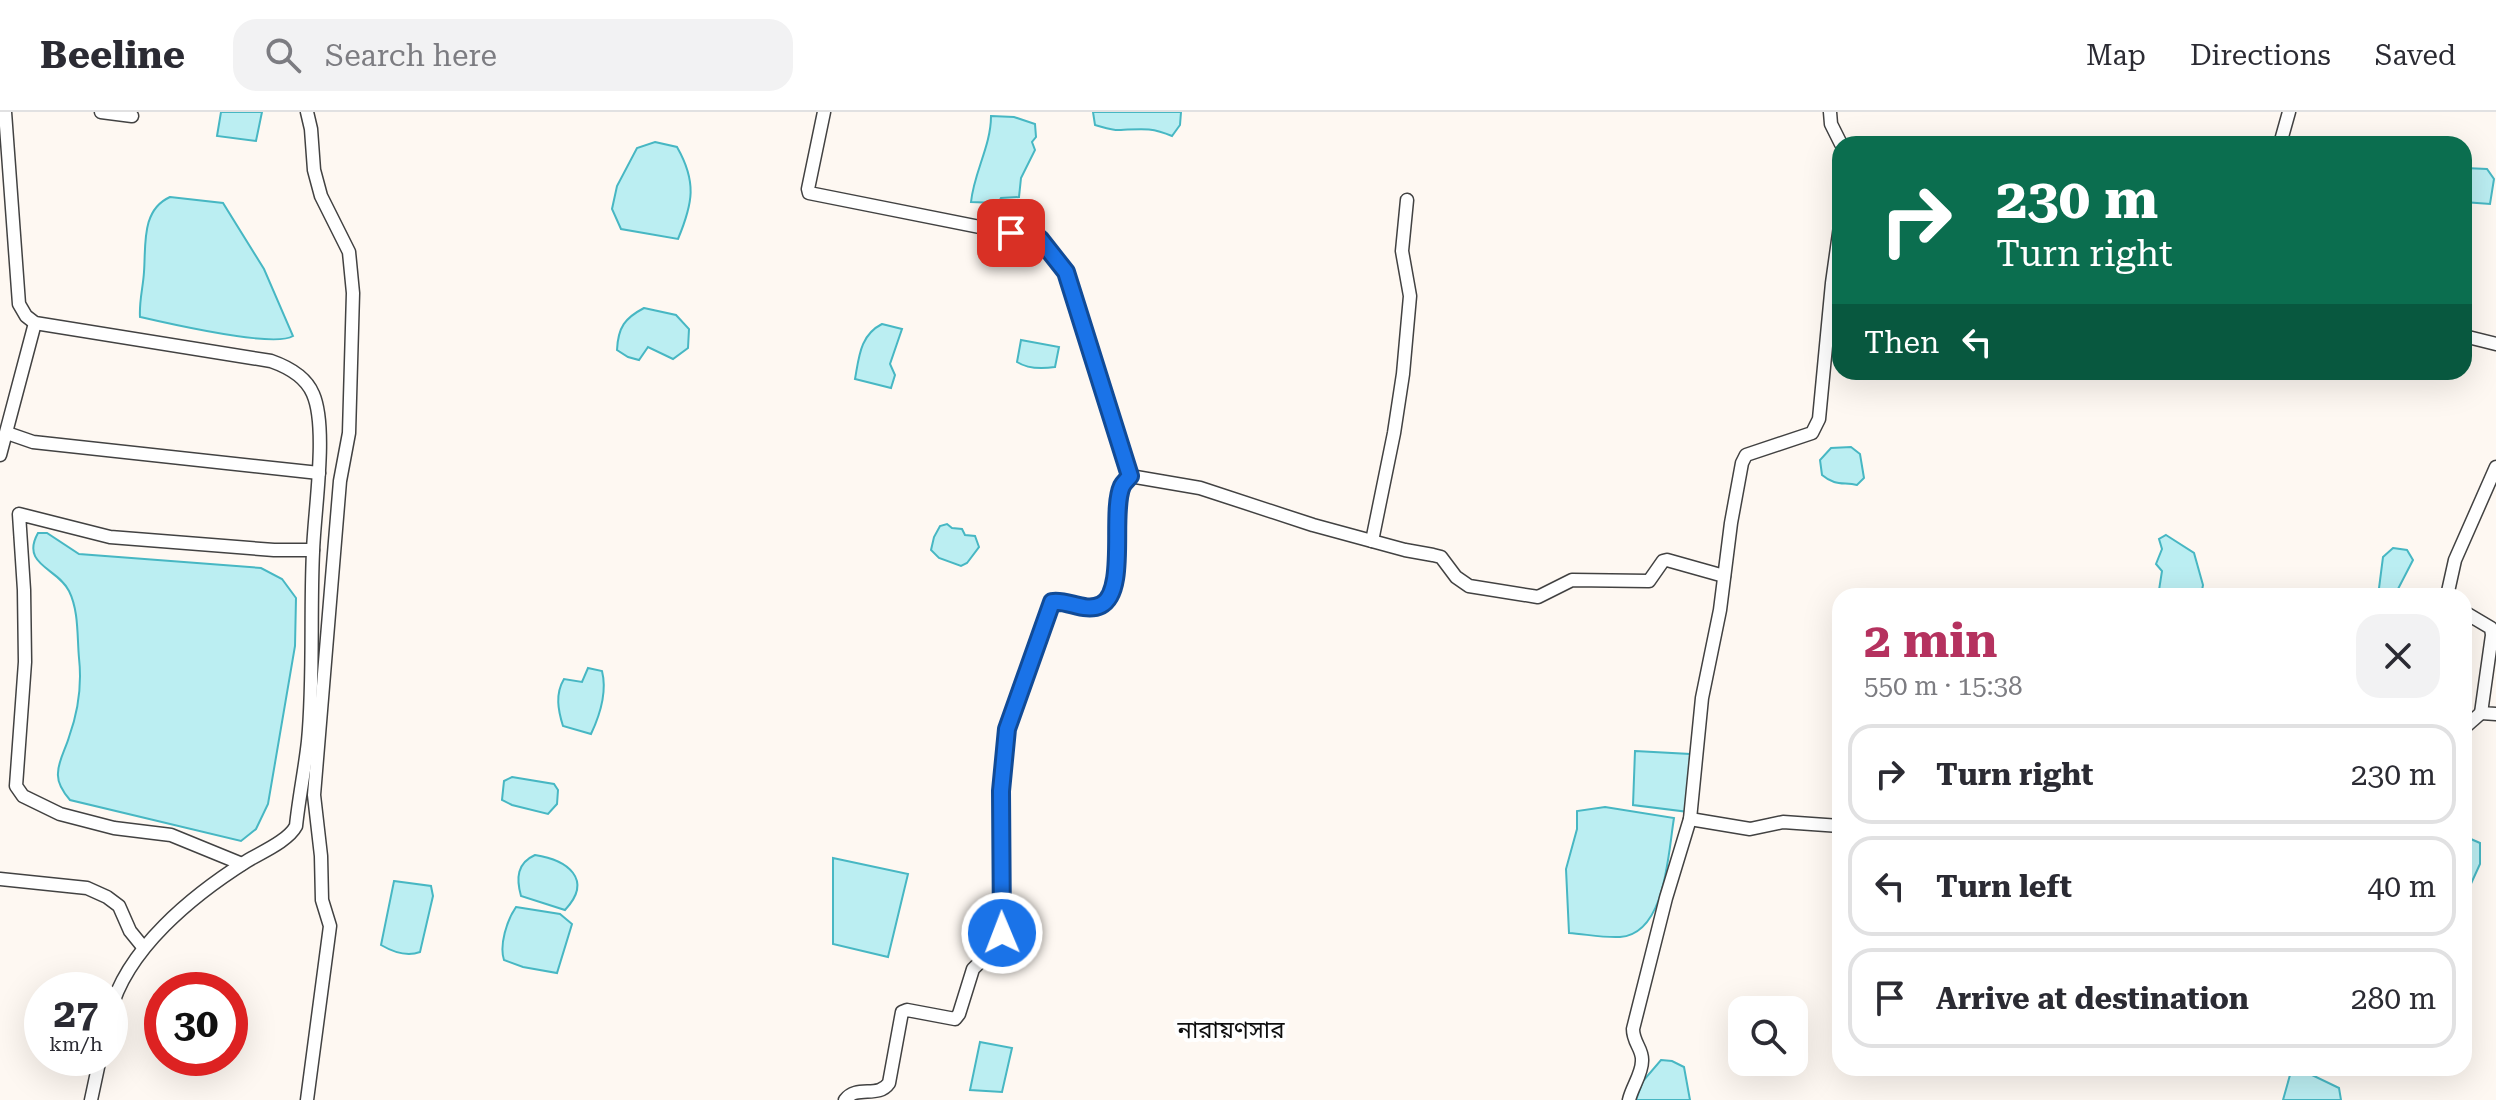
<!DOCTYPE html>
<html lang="en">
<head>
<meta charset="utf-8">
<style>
  body { margin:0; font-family:"Roboto Serif","Noto Sans Bengali",serif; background:#f2f2f3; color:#2b2b33; height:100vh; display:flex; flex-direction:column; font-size:30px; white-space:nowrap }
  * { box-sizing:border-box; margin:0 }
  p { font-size:26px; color:#7c7c81 }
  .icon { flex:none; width:44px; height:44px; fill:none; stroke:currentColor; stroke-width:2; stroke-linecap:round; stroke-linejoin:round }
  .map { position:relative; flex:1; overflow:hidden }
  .details { position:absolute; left:1832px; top:476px; width:640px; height:488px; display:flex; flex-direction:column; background:#fff; border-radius:24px; box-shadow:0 8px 32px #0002 }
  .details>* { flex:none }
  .top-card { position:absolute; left:1832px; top:24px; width:640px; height:244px; border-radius:24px; box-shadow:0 8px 32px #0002; background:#0b6e4f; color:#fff; overflow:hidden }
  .fabs { position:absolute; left:1728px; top:884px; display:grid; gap:16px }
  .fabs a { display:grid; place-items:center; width:80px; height:80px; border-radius:16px; background:#fff; box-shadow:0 8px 32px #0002; font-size:40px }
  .speed { position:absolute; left:24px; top:860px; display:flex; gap:16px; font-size:40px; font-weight:700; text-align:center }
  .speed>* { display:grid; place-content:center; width:104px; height:104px; border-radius:50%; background:#fff; box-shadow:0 8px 32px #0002; line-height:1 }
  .speed small { font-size:20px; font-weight:400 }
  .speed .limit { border:12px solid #d22; background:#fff; color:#111 }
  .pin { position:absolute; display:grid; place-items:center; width:68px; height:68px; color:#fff; margin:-34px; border-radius:16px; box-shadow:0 4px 12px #0006 }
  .me { position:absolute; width:88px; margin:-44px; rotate:359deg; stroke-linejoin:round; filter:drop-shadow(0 0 6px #0008) }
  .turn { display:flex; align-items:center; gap:28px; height:168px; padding:0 32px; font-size:36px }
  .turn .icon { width:104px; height:104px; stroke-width:2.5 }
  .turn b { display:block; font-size:56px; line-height:68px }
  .then { display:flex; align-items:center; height:76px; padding:0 32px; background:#0003; gap:16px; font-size:30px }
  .round { display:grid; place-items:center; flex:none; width:84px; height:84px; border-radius:24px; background:#f2f2f3 }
  .summary { display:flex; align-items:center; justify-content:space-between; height:136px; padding:0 32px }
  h1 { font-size:48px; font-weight:700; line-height:60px; color:#b5325f }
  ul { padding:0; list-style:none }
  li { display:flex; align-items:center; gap:24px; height:100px; margin:0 16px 12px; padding:0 16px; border:4px solid #e1e1e2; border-radius:24px }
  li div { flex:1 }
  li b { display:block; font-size:30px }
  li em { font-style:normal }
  header { display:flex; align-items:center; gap:48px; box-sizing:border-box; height:112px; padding:0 40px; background:#fff; border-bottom:2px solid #e1e1e2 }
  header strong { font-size:38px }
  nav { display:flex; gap:44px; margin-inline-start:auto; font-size:28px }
  .search { width:560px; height:72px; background:#f2f2f3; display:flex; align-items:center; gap:20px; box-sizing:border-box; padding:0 28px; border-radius:24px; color:#7c7c81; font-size:30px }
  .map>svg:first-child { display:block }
  .water { fill:#bbeef2; stroke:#47b7c3; stroke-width:2 }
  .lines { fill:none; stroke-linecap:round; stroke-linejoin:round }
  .minor-casing { stroke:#424242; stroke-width:15 }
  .minor { stroke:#fff; stroke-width:12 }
  .route-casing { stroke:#114b97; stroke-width:20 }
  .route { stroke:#1a73e8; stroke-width:14 }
  .labels { text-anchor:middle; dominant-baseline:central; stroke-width:8; stroke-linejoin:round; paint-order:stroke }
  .quarter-label { font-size:24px; fill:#0f0f0f; stroke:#fff }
</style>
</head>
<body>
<header>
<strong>Beeline</strong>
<div class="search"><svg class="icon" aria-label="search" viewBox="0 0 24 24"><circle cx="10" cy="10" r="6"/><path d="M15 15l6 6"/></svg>Search here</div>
<nav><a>Map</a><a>Directions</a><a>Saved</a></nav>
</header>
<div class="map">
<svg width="2496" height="988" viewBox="0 0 2496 988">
  <rect width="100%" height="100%" fill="#fef8f2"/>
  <!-- water -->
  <g class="water">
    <polygon points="221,0 262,0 256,29 217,24"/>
    <path d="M1093 0H1181L1180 13 1172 24C1151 15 1141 17 1121 18 1113 19 1103 15 1095 13Z"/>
    <path d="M991 4 1014 5 1035 12 1036 25 1032 30 1035 38 1021 66 1019 85 1001 86 998 91 971 90C974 60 991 34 991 4Z"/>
    <path d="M655 30 677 35C697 70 693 91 678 127L621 117 612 97 617 74 637 36Z"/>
    <polygon points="2465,56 2487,57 2494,67 2490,92 2464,90"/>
    <path d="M170 85 223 91 264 157 293 224C274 236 166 211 140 205 139 189 143 176 144 160 146 133 141 98 170 85Z"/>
    <path d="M644 196 676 203 689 217 688 236 673 247 648 235 639 248 628 245 617 238C618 215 625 206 644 196Z"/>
    <path d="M882 212 902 217 890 252 895 263 891 276 855 267C859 245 860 223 882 212Z"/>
    <path d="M1021 228 1059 235 1055 255C1042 257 1028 257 1017 250Z"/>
    <path d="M1851 335 1860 342 1864 366 1857 373C1843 370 1835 374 1822 363L1820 348 1831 336Z"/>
    <polygon points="947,412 952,416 962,417 965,423 975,424 979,435 967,451 961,454 939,446 931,438 934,425 940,414"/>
    <path d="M38 421H47L79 442 261 456 282 467 296 486 295 534 268 692 256 717 241 729 70 688C64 681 57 671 58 661 58 649 66 636 69 625 78 600 82 573 79 546 77 525 79 499 69 479 58 456 20 453 38 421Z"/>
    <polygon points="2166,423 2194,441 2203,473 2201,484 2162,484 2159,478 2162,459 2156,452 2162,437 2159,427"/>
    <polygon points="2393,436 2407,438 2413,448 2398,477 2398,484 2378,484 2383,445"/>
    <path d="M588 556 602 559C607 579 600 603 591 622L563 614C558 598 555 582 564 567L582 570Z"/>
    <polygon points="1635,639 1690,642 1689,700 1633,693"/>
    <polygon points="512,665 554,672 558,678 557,692 548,702 512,693 502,688 504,669"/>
    <path d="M1605 695 1674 706C1668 741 1666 822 1620 825 1603 826 1585 822 1569 821L1566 757 1577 717V699Z"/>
    <polygon points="2464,724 2480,731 2480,752 2464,787"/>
    <path d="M535 743C567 748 594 767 565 798L521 784C516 766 517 751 535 743Z"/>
    <polygon points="833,746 908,762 888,845 833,832"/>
    <path d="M394 769 431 774 433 784 420 840C407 845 393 840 381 833Z"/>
    <path d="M516 795 560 802 572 812 557 861 523 855 504 848C499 833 507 808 516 795Z"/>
    <polygon points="980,930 1012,936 1002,980 970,978"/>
    <polygon points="1661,948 1672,949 1684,955 1690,988 1636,988 1643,969"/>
    <polygon points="2294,961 2310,962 2339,976 2341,988 2283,988 2290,963"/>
  </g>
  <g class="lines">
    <!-- minor casing -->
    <g class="minor-casing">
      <g id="minor">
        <path d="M5 0 19 192 26 204 35 211 271 249C288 255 306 265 313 282 328 316 314 401 313 440 310 502 314 568 308 629 305 657 299 685 296 714 288 729 262 740 247 749 193 783 126 837 110 901"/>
        <polyline points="101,0 132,4"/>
        <polyline points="307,0 311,17 314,58 321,84 349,140 353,181 349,321 340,369 314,683 321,744 322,788 330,814 307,988"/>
        <polyline points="824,0 808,77 809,81 1040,127 1066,160 1130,364"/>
        <polyline points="1830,0 1831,12 1841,32"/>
        <polyline points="2280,32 2289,0"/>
        <polyline points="2464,224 2496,232"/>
        <polyline points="7,321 33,330 319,361"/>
        <polyline points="0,343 35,211"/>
        <polyline points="1130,364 1200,376 1313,413 1405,438 1433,443 1441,445 1456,465 1469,474 1538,485 1572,468 1649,469 1663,449 1667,448 1724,464"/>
        <polyline points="1372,429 1394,321 1403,262 1410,184 1402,139 1407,88"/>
        <polyline points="2447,484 2455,448 2496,355"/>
        <polyline points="2464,500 2491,516 2492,523 2481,601 2496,602"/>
        <polyline points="2464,616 2481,601"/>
        <polyline points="1690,707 1750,717 1783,710 1840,714"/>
        <polyline points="242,752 171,723 114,716 60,702 23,684 16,674 25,550 24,478 19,402 110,425 274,438 313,438"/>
        <polyline points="0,767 87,776 107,785 119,794 130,819 143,835"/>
        <polyline points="91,988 100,946"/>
        <path d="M845 988C857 972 878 987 889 971L902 900 907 898 955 907 959 902 973 857 996 834 1002 821 1001 679 1007 617 1052 490C1067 487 1085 501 1101 493 1129 479 1110 400 1122 374 1124 370 1128 367 1130 364"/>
        <path d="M1629 988C1632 975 1642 962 1642 949 1643 937 1633 931 1633 917L1666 786 1690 707 1702 586 1720 498 1731 411 1742 351 1746 343 1812 321 1819 307 1832 171 1840 114"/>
      </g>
    </g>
    <!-- minor -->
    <use href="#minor" class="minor"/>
  </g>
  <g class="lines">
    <!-- route casing -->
    <g class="route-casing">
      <path id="route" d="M1002 821 1001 679 1007 617 1052 490C1067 487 1085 501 1101 493 1128 479 1110 400 1122 374 1124 370 1128 367 1130 364L1066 160 1040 127 1011 121"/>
    </g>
    <!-- route -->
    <use href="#route" class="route"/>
  </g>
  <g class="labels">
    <!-- quarter labels -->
    <g class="quarter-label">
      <text x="1231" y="918">নারায়ণসার</text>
    </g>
  </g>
</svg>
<div class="fabs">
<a><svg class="icon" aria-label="search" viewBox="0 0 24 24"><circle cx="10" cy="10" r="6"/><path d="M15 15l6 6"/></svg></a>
</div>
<div class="speed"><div>27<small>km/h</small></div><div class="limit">30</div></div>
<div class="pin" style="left:1011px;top:121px;background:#d93025"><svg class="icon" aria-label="arrive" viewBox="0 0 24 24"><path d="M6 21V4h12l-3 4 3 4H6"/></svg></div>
<svg class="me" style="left:1002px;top:821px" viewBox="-20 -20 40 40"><circle r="17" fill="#1a73e8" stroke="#fff" stroke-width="3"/><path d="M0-11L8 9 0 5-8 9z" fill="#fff"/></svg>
<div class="top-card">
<div class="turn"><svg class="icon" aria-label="right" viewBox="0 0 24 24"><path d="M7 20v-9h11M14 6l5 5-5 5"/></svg><div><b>230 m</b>Turn right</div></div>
<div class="then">Then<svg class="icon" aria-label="left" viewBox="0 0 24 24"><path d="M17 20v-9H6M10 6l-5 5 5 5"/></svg></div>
</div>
<section class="details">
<div class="summary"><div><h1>2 min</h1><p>550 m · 15:38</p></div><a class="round"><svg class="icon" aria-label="close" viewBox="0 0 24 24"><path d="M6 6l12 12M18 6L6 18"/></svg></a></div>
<ul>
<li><svg class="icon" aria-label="right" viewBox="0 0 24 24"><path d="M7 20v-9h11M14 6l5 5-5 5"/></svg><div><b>Turn right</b></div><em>230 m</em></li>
<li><svg class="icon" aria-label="left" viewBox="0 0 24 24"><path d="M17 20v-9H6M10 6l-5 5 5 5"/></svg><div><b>Turn left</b></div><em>40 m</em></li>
<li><svg class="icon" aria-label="arrive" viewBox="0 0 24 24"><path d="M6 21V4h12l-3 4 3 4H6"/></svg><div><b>Arrive at destination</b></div><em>280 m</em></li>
</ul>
</section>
</div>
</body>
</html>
